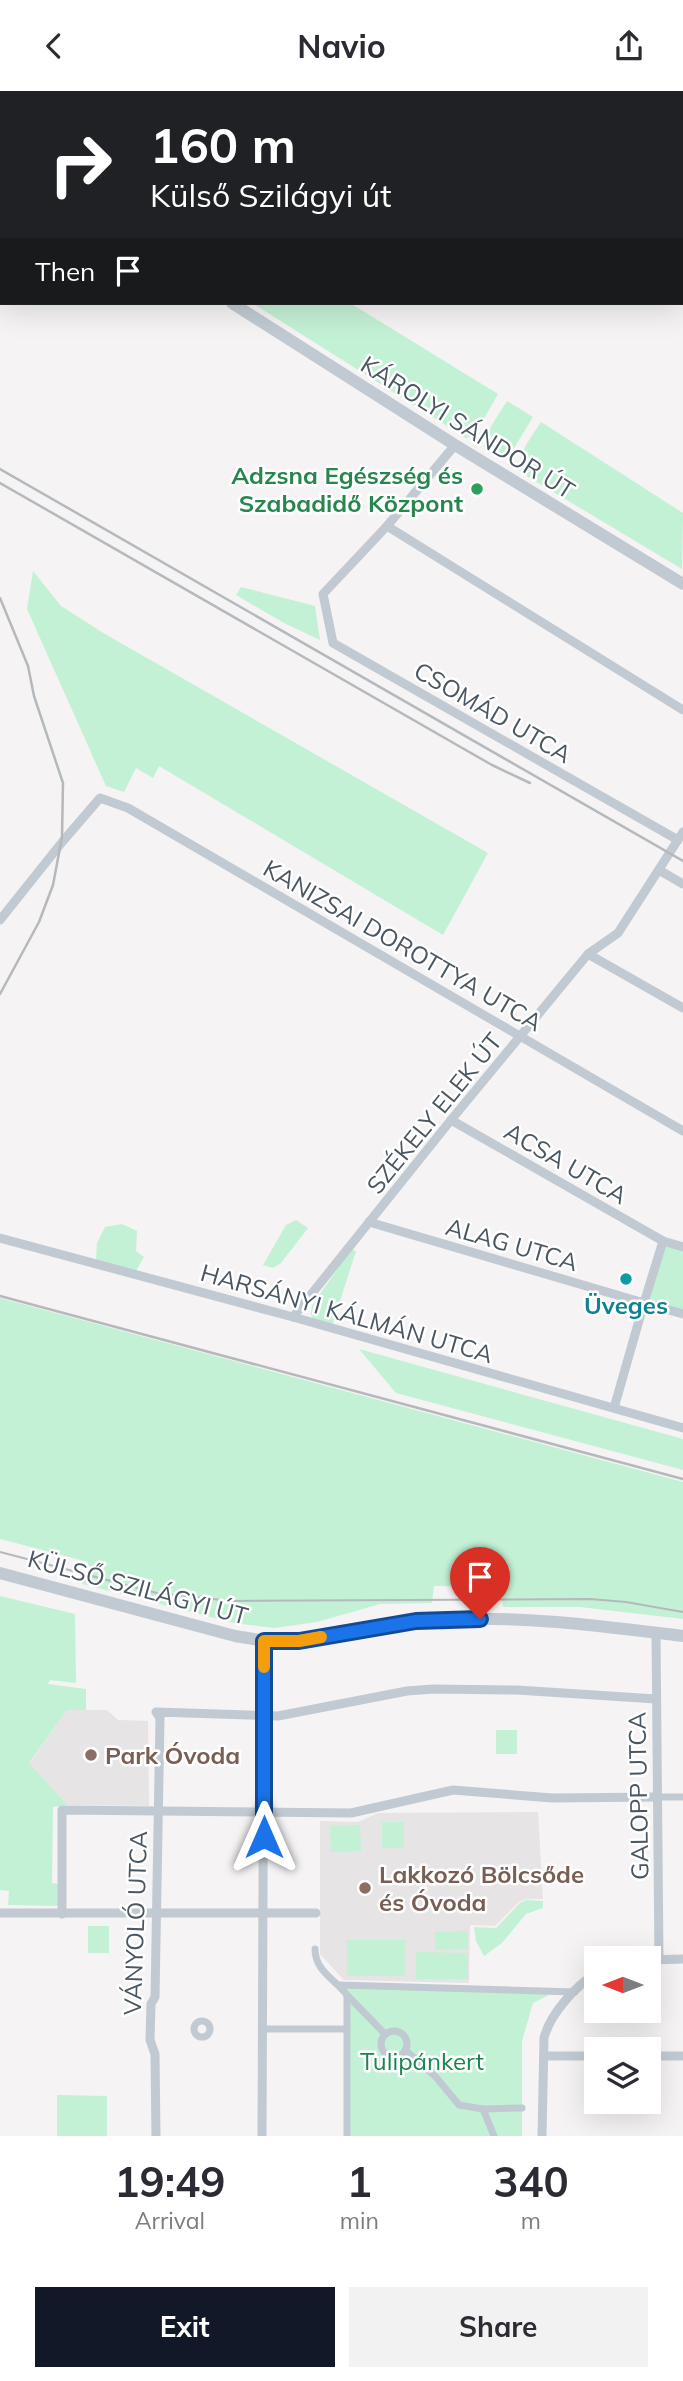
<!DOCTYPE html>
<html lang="en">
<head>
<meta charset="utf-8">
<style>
  body { margin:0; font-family:Mulish,sans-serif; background:#f2f2f3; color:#2b2b33; height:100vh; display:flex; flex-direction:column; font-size:26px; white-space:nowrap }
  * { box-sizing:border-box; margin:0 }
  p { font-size:23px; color:#7c7c81 }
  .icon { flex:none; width:38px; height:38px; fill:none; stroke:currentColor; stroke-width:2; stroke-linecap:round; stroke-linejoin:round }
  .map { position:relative; height:2045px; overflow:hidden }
  .panel { display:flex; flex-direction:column; background:#fff; flex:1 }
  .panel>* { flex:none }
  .guide { position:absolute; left:0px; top:0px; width:684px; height:214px; box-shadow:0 7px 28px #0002; background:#202124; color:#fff; overflow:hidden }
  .needle { width:46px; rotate:270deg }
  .buttons { position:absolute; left:584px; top:1855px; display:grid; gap:14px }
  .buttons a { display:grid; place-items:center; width:77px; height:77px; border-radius:0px; background:#fff; box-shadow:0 7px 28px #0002; font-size:35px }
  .pin { position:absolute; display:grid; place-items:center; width:60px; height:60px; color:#fff; margin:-72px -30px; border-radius:50% 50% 50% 0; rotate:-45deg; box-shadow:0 0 7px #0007 }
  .pin .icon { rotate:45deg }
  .me { position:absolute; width:77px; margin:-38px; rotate:0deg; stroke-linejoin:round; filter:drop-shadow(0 0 5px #0008) }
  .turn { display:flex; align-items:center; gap:24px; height:147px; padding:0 35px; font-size:32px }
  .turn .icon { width:91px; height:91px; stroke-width:2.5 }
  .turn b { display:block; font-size:49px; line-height:60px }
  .then { display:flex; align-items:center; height:66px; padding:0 35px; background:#0003; gap:14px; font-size:26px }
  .eta { display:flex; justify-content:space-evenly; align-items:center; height:119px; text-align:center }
  .eta b { font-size:42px; font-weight:700; line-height:49px }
  .cta { display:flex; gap:14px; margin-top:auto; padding:14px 35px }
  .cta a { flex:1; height:80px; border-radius:0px; background:#111827; color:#fff; font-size:28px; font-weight:700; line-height:80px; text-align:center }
  .cta a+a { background:#f2f2f3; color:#2b2b33 }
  header { display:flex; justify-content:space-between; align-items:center; height:91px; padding:0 35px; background:#fff; font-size:32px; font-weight:700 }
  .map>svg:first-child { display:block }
  .education { fill:#e6e4e5 }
  .green { fill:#c3f1d5 }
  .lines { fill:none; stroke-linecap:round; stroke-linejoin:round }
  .pedestrian { stroke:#c1cad2; stroke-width:7 }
  .minor { stroke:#c1cad2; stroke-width:9 }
  .tertiary { stroke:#c1cad2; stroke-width:12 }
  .tram { stroke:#b5b8bd; stroke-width:2 }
  .rail { stroke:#b5b8bd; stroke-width:2.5 }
  .route-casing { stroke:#114b97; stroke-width:18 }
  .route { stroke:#1a73e8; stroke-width:12 }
  .slow { stroke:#f59e0b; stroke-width:12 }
  .leisure-dot { fill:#2e9e5b; stroke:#fff; stroke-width:2.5 }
  .culture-dot { fill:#0f9aa8; stroke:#fff; stroke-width:2.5 }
  .education-dot { fill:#8d6e63; stroke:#fff; stroke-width:2.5 }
  .labels { text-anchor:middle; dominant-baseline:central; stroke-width:5; stroke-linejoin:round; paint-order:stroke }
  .street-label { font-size:24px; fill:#4a5661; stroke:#fff }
  .leisure-label { font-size:24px; font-weight:bold; fill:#27864d; stroke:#fff; text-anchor:end }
  .culture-label { font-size:24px; font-weight:bold; fill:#0d838f; stroke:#fff }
  .education-label { font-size:24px; font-weight:bold; fill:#785e54; stroke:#fff; text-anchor:start }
  .park-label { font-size:24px; fill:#17864f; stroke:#fff }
</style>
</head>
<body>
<header><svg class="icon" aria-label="back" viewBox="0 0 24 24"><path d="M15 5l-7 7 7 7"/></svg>Navio<svg class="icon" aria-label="share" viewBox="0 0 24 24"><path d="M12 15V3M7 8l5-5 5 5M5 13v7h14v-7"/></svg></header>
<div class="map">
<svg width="683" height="2045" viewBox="0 0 683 2045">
  <rect width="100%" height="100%" fill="#f5f3f3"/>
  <!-- education -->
  <g class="education">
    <polygon points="67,1619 107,1619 118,1629 148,1630 149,1715 67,1714 29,1673"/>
    <polygon points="538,1721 543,1808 526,1808 519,1811 495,1835 470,1834 469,1892 344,1889 320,1863 320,1730 358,1731 378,1722"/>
  </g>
  <!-- green -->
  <g class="green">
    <polygon points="252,212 350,212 498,303 474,345 466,347"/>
    <path d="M507 310 533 326 511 362 501 367C497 365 488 362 485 359 479 350 502 319 507 310Z"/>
    <path d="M541 331 683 422 682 478 520 381C518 361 531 347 541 331Z"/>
    <polygon points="33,480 61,515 105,543 488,762 443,844 159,675 153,687 136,677 124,701 106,695 27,518"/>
    <polygon points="241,496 315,515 320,549 284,532 236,504"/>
    <polygon points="296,1129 308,1137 281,1172 273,1177 263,1174 286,1134"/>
    <polygon points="122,1133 137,1140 136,1160 144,1166 136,1180 96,1170 97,1152 105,1136"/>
    <polygon points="663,1154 683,1160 683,1220 648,1210"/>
    <polygon points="351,1158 356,1160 332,1235 313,1229 311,1223 312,1215"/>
    <polygon points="0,1207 683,1391 683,1528 580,1516 503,1516 502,1496 434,1495 432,1512 380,1513 317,1531 274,1537 234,1532 82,1493 88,1471 0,1448"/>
    <polygon points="359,1258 683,1348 683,1379 396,1302"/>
    <polygon points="0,1505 75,1523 76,1592 50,1589 48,1593 86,1598 86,1619 67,1619 29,1672 67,1714 53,1716 52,1792 59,1793 59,1815 8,1814 9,1800 0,1799"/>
    <rect x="496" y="1639" width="21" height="24"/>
    <rect x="382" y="1731" width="22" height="26"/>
    <polygon points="360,1734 361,1760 331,1761 330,1735"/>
    <polygon points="526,1809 543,1810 543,1817 526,1823 502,1852 484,1865 476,1850 474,1836 496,1837 520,1812"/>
    <rect x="88" y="1835" width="21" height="27"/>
    <polygon points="468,1840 468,1858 435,1859 435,1841"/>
    <rect x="347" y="1849" width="58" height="36"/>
    <polygon points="416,1861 468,1862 468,1888 416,1888"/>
    <polygon points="340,1894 557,1900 533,1912 522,1950 522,2045 347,2045 347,1904"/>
    <polygon points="57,2004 107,2005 107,2045 57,2045"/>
  </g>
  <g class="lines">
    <!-- pedestrian -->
    <g class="pedestrian">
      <polyline points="658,1706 683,1706"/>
      <path d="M315 1858C315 1880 335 1888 347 1904V2045"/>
      <polyline points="340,1894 575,1901"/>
      <polyline points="347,1904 385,1943"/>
      <circle cx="202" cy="1938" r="8"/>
      <polyline points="263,1938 347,1938"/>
      <circle cx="394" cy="1953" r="13"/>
      <polyline points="405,1959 435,1985 459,2014 483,2018 522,2017"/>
      <polyline points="483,2018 494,2045"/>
    </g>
    <!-- minor -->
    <g class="minor">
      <polyline points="455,354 387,435 323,503 333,552 678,749"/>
      <polyline points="387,435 683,619"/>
      <polyline points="659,779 683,793"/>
      <polyline points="0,829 63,750 100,707 128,717 683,1040"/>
      <polyline points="588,863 683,917"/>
      <polyline points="451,1029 663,1150"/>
      <polyline points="369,1131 644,1212 614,1317"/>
      <polyline points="0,1147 293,1226 683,1337"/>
      <polyline points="683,1156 663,1150 644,1212 683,1223"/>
      <polyline points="293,1226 451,1029 588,863 618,842 683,741"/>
      <polyline points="656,1542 659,1868"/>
      <polyline points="0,1822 316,1822"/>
      <polyline points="62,1823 62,1719 351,1722 453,1699 552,1707 658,1706"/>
      <polyline points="649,1869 683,1868"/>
      <polyline points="544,1965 597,1965"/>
      <polyline points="649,1965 683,1965"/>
      <polyline points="156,2045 155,1963 150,1949 151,1913 155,1906 160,1627 156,1621 278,1625 407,1600 433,1598 517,1599 656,1608"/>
      <polyline points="262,2045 264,1550"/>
      <path d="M542 2045 544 1947C550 1923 576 1894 597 1882"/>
    </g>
    <!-- tertiary -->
    <g class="tertiary">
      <polyline points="120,2 122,0"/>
      <polyline points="0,70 2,72"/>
      <polyline points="232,212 455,354 683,493"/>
      <path d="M0 1482 235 1545C249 1547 263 1550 277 1551 331 1551 383 1532 437 1529 520 1524 601 1535 683 1545"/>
    </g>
    <!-- tram -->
    <polyline class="tram" points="0,1461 157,1502 231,1510 590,1508 626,1511 683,1521"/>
    <!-- rail -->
    <g class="rail">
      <polyline points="0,378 683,770"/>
      <polyline points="0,392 492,674 530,692"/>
      <polyline points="0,507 28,575 34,605 63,692 62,746 53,794 39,831 0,903"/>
      <polyline points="0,1205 683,1388"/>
    </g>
  </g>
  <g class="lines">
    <!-- route casing -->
    <g class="route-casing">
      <polyline id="route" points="264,1746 264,1550 299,1550 416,1530 480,1528"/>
    </g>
    <!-- route -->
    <use href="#route" class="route"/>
    <!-- slow -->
    <polyline class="slow" points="264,1576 264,1550 299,1550 321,1546"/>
  </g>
  <!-- markers -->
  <circle class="leisure-dot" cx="477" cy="398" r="7"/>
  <circle class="culture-dot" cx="626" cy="1188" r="7"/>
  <g class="education-dot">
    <circle cx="91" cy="1664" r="7"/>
    <circle cx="365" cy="1797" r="7"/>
  </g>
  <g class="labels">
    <!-- street labels -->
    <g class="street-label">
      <text transform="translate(468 336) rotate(32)">KÁROLYI SÁNDOR ÚT</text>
      <text transform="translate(493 621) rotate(30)">CSOMÁD UTCA</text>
      <text transform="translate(403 854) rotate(30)">KANIZSAI DOROTTYA UTCA</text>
      <text transform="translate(434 1022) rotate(-51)">SZÉKELY ELEK ÚT</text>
      <text transform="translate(566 1072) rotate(30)">ACSA UTCA</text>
      <text transform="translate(512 1153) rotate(16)">ALAG UTCA</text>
      <text transform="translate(347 1222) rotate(16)">HARSÁNYI KÁLMÁN UTCA</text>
      <text transform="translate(138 1496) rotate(15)">KÜLSŐ SZILÁGYI ÚT</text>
      <text transform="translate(638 1705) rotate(-91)">GALOPP UTCA</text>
      <text transform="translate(135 1832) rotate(-88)">VÁNYOLÓ UTCA</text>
    </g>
    <!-- leisure labels -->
    <g class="leisure-label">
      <text x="463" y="384">Adzsna Egészség és<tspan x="463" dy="28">Szabadidő Központ</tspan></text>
    </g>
    <!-- culture labels -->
    <g class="culture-label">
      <text x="626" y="1214">Üveges</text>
    </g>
    <!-- education labels -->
    <g class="education-label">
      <text x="105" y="1664">Park Óvoda</text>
      <text x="379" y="1783">Lakkozó Bölcsőde<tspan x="379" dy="28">és Óvoda</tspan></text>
    </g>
    <!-- park labels -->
    <g class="park-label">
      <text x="422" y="1970">Tulipánkert</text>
    </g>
  </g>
</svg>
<div class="buttons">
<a><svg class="needle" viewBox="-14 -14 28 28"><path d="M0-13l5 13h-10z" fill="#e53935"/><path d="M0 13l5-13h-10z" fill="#7c7c81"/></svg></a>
<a><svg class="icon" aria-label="layers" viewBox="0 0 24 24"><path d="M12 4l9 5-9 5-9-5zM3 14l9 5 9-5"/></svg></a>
</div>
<div class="pin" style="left:480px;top:1528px;background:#d93025"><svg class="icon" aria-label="arrive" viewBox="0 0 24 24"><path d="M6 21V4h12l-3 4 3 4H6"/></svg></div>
<svg class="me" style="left:264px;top:1746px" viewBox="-20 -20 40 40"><path d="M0-17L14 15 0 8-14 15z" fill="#1a73e8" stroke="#fff" stroke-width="4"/></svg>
<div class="guide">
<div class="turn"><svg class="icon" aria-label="right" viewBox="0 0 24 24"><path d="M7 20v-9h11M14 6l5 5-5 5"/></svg><div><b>160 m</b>Külső Szilágyi út</div></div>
<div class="then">Then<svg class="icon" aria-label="arrive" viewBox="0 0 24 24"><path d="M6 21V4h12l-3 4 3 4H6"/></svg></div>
</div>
</div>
<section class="panel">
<div class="eta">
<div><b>19:49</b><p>Arrival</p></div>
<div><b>1</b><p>min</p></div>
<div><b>340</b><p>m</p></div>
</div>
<div class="cta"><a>Exit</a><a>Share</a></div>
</section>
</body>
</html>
